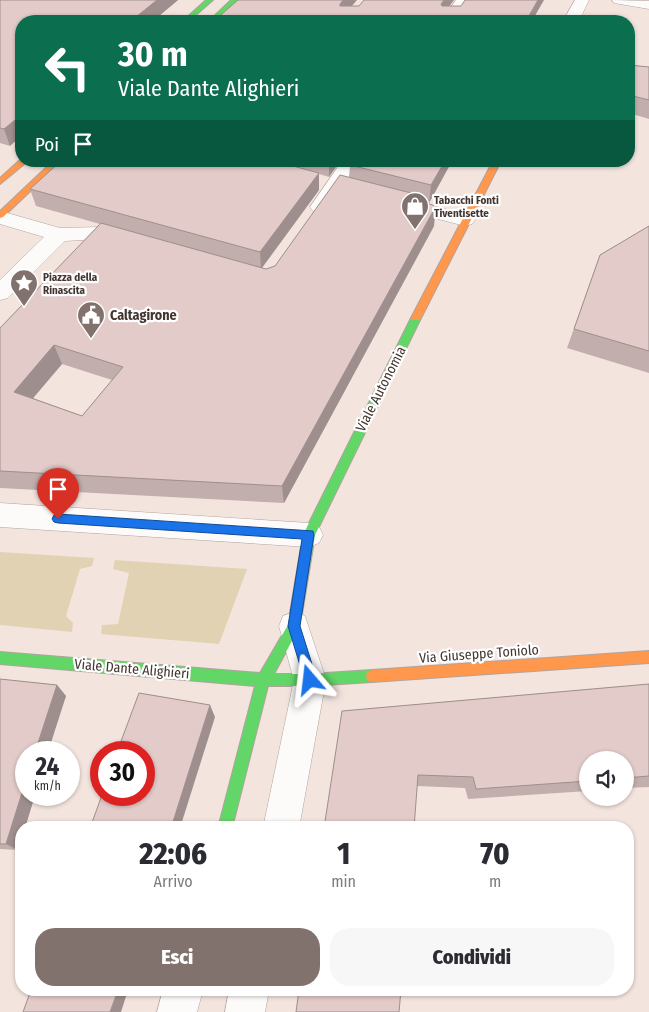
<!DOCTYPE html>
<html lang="it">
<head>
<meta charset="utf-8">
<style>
  body { margin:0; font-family:"Fira Sans Condensed",sans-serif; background:#f7f7f7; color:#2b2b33; height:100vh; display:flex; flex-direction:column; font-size:19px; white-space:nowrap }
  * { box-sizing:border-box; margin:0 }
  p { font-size:16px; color:#7c7c81 }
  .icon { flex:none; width:28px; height:28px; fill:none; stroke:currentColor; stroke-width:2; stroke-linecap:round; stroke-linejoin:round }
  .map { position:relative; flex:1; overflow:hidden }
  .side { position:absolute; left:15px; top:821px; width:619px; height:175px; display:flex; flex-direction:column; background:#fff; border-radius:20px; box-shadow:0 1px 4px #0004 }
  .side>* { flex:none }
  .top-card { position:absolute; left:15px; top:15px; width:620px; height:152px; border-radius:20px; box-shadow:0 1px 4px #0004; background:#0b6e4f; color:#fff; overflow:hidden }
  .tools { position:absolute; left:579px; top:751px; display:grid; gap:10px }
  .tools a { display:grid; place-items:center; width:55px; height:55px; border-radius:50%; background:#fff; box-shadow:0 1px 4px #0004; font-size:25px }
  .speed { position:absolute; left:15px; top:741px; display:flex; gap:10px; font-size:25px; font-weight:700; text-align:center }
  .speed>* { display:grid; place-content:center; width:65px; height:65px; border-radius:50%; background:#fff; box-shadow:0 1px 4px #0004; line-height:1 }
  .speed small { font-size:12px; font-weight:400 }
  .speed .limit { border:8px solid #d22; background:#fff; color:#111 }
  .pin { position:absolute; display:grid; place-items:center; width:42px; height:42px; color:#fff; margin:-51px -21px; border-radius:50% 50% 50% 0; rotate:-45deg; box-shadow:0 0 5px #0007 }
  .pin .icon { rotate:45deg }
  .me { position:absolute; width:55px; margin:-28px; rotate:343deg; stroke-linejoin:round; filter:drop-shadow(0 0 4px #0008) }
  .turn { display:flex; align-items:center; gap:18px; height:105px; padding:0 20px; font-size:22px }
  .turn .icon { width:65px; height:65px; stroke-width:2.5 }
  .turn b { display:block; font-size:35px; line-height:42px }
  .then { display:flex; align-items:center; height:48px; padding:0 20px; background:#0003; gap:10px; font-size:19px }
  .eta { display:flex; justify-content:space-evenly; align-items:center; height:85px; text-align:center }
  .eta b { font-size:30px; font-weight:800; line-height:35px }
  .button { display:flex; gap:10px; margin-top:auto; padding:10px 20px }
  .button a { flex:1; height:58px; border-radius:20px; background:#81726d; color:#fff; font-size:20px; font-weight:800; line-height:58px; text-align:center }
  .button a+a { background:#f7f7f7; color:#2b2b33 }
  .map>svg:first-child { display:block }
  .green { fill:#e2d2b4 }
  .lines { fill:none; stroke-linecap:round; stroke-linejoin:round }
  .street-casing { stroke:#b0a49f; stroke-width:1 }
  .fast-casing { stroke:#b0a49f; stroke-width:2 }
  .slow-casing { stroke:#b0a49f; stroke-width:2 }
  .street { fill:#fdfbfa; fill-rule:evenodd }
  .fast { fill:#63d668; fill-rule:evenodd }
  .slow { fill:#ff974d; fill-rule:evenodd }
  .wall { fill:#c2afad; fill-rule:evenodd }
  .shaded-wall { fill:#9e8e8d }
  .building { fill:#e2cbc9; stroke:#9e8e8d; fill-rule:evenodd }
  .route { fill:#1a73e8; stroke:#114b97 }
  .labels { text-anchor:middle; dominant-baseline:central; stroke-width:4.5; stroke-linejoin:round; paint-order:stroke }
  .far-poi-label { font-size:11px; font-weight:bold; fill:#433530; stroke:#fff; text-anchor:start }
  .poi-label { font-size:14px; font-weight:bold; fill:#433530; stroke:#fff; text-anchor:start }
  .street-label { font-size:14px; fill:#433530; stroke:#fff }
</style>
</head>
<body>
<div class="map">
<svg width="649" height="1012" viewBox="0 0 649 1012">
  <rect width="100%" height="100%" fill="#f3e4de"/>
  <!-- green -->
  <g class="green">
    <polygon points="0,552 94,558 92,566 80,569 66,616 73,623 72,632 0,625"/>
    <polygon points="115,560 247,569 219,644 101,634 102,625 118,624 129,573 113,569"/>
  </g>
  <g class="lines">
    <!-- street casing -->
    <g class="street-casing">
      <g id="street">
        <polygon points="456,0 471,0 457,21 441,21"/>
        <polygon points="575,0 589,0 579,21 563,21"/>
        <polygon points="612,0 649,1 649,9 614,3"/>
        <polygon points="342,161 361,161 327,211 320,213 313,211 310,207"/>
        <polygon points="400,197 472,216 475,220 472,224 465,226 393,207 390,203 393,199"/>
        <polygon points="0,211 60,228 100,227 134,236 137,241 134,246 127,248 99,239 65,241 8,298 0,300 0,280 44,237 0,224"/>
        <polygon points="0,503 309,523 319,527 323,535 319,543 309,547 0,527"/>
        <polygon points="294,612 305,616 326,680 299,828 263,828 294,680 279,626 283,616"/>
        <polygon points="163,990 203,990 197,1012 157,1012"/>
        <polygon points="229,990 269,990 265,1012 225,1012"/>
      </g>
    </g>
    <!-- fast casing -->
    <g class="fast-casing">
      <g id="fast">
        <polygon points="206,0 213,0 189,21 183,21"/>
        <polygon points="231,0 238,0 215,21 209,21"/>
        <polygon points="416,315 421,318 315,535 300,626 274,674 310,674 372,670 377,672 378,676 377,680 372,682 310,686 268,686 232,828 218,828 255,686 0,664 0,652 260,673 288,625 303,535 411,318"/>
      </g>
    </g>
    <!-- slow casing -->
    <g class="slow-casing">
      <g id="slow">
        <polygon points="21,159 21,161 28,161 0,184 0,178"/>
        <polygon points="53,161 62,161 3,217 0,218 0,211"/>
        <polygon points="493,161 501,161 421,318 419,320 413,320 411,318"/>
        <polygon points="649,651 649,663 372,682 367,680 366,676 367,672 372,670"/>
      </g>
    </g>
    <!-- street -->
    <use href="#street" class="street"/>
    <!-- fast -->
    <use href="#fast" class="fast"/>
    <!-- slow -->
    <use href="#slow" class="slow"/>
  </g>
  <!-- wall -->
  <g class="wall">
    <polygon points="0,0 178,0 153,21 21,21 10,146 0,143"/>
    <polygon points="629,65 649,67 649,119 629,113"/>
    <path d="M61 161H340L329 177 319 174V190L262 268 266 269 275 266 349 177 350 165 352 161H452L429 203 423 201 434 226 284 503 0 488V328L100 224 36 206 30 189ZM62 364 112 380 82 416 33 398Z"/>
    <polygon points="649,226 649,373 567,348 600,255"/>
    <polygon points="0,679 57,685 66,696 26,795 35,795 25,828 21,828 18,850 0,849"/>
    <polygon points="649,684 649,787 625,788 625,760 588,760 588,791 468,799 465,788 417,786 342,711"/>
  </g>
  <!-- shaded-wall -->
  <g class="shaded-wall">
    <polygon points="157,0 178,0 153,21 131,21"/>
    <polygon points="343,0 357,0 340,20 340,4"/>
    <polygon points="444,0 454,0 439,20 441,4"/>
    <polygon points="538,0 544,0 532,21 526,21"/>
    <polygon points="21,115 21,136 10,146 4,129"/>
    <polygon points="329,161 340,161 329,177"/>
    <polygon points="445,161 452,161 429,203 431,185"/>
    <polygon points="319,173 319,190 261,269 260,252"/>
    <polygon points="436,206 434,226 284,503 282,486"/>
    <polygon points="54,345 62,364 23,410 14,392"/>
    <polygon points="57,685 66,696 48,752 35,752"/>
    <polygon points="210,705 215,717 180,828 171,828"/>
    <polygon points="26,780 26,795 35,795 25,828 21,828 21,839 18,850 6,844"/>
    <polygon points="118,990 128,990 121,1012 110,1012"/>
  </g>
  <!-- building -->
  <g class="building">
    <polygon points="0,0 157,0 131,21 21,21 21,115 4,129 0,128"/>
    <polygon points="238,0 343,0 340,4 340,6 359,6 364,0 444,0 441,4 442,6 461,6 465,0 538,0 526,21 214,21"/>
    <polygon points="629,65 649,67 649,100 629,95"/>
    <polygon points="61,161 274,161 319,173 260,252 30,189"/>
    <polygon points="352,161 445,161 431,185 350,165"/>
    <path d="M340 175 423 196 420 201 436 206 282 486 0 471V328L101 223 266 269 275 266ZM54 345 123 367 82 416 14 392Z"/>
    <polygon points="649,226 649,351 574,329 600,255"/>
    <polygon points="0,679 57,685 35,752 26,752 26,780 6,844 0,844"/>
    <polygon points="649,684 649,776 625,778 625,760 588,760 588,781 476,789 473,777 418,775 414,828 324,828 342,711"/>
    <polygon points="139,693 210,705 171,828 90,828 102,795 144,795 144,752 117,752"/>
    <polygon points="31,990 118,990 110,1012 23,1012"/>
    <polygon points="299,990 401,990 399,1012 296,1012"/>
  </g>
  <!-- route -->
  <polygon class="route" points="58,514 313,531 314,535 300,626 317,680 315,685 310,687 306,685 288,626 302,539 58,523 54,522 52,519 54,515"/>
  <!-- icons -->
  <defs>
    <g id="shop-pin" transform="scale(1.4375)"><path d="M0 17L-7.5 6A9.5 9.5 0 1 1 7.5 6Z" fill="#81726d" stroke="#fff"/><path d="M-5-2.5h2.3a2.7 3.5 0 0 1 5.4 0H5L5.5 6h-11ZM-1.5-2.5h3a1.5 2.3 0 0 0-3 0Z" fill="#fff"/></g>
    <g id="sight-pin" transform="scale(1.4375)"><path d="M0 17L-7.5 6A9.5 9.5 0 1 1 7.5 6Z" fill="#81726d" stroke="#fff"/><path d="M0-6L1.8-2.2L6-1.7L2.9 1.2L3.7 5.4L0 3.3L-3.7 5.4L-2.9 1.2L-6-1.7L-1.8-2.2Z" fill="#fff"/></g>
    <g id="civic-pin" transform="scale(1.4375)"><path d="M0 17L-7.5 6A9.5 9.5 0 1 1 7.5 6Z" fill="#81726d" stroke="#fff"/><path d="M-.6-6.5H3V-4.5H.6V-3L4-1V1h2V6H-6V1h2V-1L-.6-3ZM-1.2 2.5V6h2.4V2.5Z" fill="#fff"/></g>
  </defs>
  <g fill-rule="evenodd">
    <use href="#shop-pin" x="415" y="206"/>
    <use href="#sight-pin" x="24" y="283"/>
    <use href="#civic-pin" x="91" y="315"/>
  </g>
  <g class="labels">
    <!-- far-poi labels -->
    <g class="far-poi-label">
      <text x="434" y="200">Tabacchi Fonti<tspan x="434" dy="13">Tiventisette</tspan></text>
      <text x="43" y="277">Piazza della<tspan x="43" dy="13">Rinascita</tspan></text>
    </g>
    <!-- poi labels -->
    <g class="poi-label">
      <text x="110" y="315">Caltagirone</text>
    </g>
    <!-- street labels -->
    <g class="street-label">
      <text transform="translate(381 389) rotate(-63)">Viale Autonomia</text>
      <text transform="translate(479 654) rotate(-4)">Via Giuseppe Toniolo</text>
      <text transform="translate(132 669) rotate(5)">Viale Dante Alighieri</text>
    </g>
  </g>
</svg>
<div class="tools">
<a><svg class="icon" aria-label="sound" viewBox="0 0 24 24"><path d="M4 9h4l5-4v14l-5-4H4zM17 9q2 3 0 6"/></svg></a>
</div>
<div class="speed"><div>24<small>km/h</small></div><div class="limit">30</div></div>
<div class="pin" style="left:58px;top:519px;background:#d93025"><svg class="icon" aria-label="arrive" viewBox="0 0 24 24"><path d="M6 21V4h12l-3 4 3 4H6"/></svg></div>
<svg class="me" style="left:310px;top:680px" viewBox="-20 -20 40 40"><path d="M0-17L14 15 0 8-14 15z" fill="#1a73e8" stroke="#fff" stroke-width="4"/></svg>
<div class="top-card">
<div class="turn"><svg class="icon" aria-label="left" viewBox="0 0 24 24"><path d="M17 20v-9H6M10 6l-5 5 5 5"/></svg><div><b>30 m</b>Viale Dante Alighieri</div></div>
<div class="then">Poi<svg class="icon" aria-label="arrive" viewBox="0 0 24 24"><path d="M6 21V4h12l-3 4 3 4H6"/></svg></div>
</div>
<section class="side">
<div class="eta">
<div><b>22:06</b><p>Arrivo</p></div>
<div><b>1</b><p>min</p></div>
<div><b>70</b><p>m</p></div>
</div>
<div class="button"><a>Esci</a><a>Condividi</a></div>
</section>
</div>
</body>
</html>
